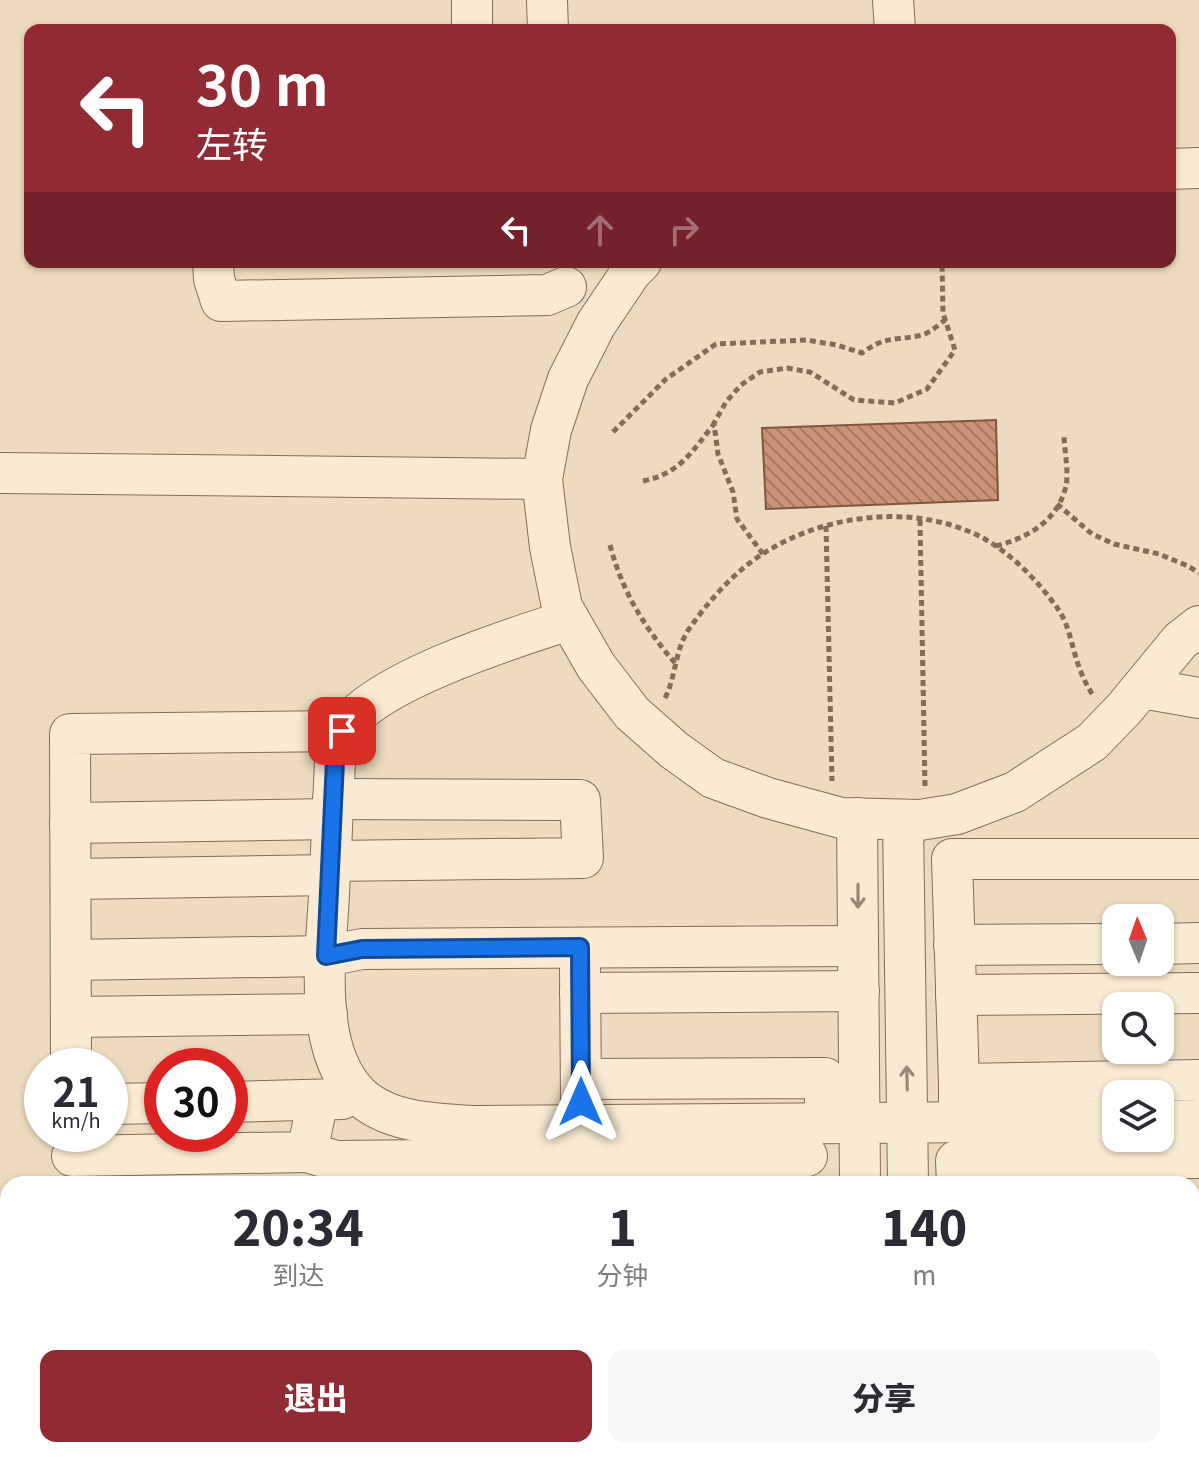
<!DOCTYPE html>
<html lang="zh">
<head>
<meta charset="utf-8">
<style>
  body { margin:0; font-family:Georgia,"Noto Sans SC",serif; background:#f7f7f7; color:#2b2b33; height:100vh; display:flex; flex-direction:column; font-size:30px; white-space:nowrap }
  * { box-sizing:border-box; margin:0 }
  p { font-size:26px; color:#7c7c81 }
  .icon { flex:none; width:44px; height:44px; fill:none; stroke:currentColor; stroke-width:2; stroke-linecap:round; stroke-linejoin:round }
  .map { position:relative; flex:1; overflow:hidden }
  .sheet { position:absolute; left:0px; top:1176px; width:1200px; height:282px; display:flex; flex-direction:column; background:#fff; border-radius:24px 24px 0 0; box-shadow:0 2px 6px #0004 }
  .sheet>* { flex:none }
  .banner { position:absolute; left:24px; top:24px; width:1152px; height:244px; border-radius:16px; box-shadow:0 2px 6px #0004; background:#922a34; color:#fff; overflow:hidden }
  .needle { width:52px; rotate:358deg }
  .controls { position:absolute; left:1102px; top:904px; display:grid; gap:16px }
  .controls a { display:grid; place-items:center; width:72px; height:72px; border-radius:16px; background:#fff; box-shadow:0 2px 6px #0004; font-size:40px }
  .speed { position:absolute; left:24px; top:1048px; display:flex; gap:16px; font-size:40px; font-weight:700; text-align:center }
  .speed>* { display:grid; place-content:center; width:104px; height:104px; border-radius:50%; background:#fff; box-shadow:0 2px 6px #0004; line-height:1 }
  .speed small { font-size:20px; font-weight:400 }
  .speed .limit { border:12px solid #d22; background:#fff; color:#111 }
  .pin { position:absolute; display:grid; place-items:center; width:68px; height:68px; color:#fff; margin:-34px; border-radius:16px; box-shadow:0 4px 12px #0006 }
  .me { position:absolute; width:88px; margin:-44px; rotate:0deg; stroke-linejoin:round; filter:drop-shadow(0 0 6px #0008) }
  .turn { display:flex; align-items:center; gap:28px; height:168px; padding:0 40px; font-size:36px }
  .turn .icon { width:104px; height:104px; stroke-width:2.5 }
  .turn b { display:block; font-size:56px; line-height:68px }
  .lanes { display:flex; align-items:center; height:76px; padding:0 40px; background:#0003; justify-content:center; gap:40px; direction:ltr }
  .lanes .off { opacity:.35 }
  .eta { display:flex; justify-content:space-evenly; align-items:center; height:136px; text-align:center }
  .eta b { font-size:48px; font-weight:800; line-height:56px }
  .button { display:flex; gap:16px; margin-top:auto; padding:16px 40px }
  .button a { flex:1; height:92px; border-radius:16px; background:#922a34; color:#fff; font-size:32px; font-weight:800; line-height:92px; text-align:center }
  .button a+a { background:#f7f7f7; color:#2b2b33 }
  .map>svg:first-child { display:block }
  .building { fill:url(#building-back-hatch); stroke:#83543f; stroke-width:2 }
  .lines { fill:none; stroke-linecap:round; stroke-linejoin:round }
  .minor-casing { stroke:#856c59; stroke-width:42 }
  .path { stroke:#856c59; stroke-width:5; stroke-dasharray:6 4; stroke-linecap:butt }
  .minor { stroke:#f8ead3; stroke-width:40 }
  .oneway { stroke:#968878 }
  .route-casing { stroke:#114b97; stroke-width:20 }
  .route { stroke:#1a73e8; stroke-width:14 }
</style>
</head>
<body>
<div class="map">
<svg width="1199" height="1457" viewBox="0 0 1199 1457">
  <defs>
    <pattern id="building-back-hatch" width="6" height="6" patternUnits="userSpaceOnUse" patternTransform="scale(2)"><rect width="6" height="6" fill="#ca9277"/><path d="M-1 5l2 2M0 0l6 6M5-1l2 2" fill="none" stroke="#a57761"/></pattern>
  </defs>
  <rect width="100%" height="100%" fill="#ecdbc0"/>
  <!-- building -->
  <polygon class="building" points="996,420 998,500 766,509 762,428"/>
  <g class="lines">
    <!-- minor casing -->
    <g class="minor-casing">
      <g id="minor">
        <polyline points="472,0 472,30"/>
        <polyline points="547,0 548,30"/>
        <polyline points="893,0 895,30"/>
        <polyline points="1170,169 1199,168"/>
        <polyline points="213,262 214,279 221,301 547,295 566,287"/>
        <polyline points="641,262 631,272 596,324 568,379 551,430 542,479 550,547 562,607 596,666 632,713 674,750 713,778 768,798 841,818 920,820 957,814 1015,792 1092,742 1124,709 1180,641 1199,626"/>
        <polyline points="0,473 542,479"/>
        <path d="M569 620C515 637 371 682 343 731 338 739 337 752 335 761 333 805 331 850 329 895 326 954 312 1049 359 1095 388 1123 436 1124 474 1126L1116 1121"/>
        <polyline points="1142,688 1199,698"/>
        <polyline points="857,818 860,1184"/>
        <polyline points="903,820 908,1184"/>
        <polyline points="70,823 332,819"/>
        <polyline points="330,861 583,858 580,800 333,799"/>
        <polyline points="71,879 330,875"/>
        <polyline points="1160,944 1199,943"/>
        <polyline points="954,945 1116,944"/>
        <polyline points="71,960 326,956 362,949 858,946"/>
        <polyline points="580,968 581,1104"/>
        <polyline points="580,993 859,991"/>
        <polyline points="956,995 1199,993"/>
        <polyline points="71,1017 327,1014"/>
        <polyline points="71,1066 70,734 342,731"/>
        <polyline points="581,1079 825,1078 825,1123"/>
        <polyline points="959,1084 952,859 1199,859"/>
        <polyline points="230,1102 342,1099"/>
        <polyline points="110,1104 162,1103"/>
        <polyline points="959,1109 959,1084 1199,1080"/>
        <polyline points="1160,1121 1199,1120"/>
        <polyline points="307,1152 336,1161 807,1156"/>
        <polyline points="72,1156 307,1152 318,1100"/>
        <polyline points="957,1184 956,1161 1199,1158"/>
        <polyline points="1192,1239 1199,1238"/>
        <polyline points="1192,1291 1199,1291"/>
        <polyline points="1192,1377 1199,1377"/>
        <polyline points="862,1450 862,1457"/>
        <polyline points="912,1450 912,1457"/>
      </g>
    </g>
    <!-- path -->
    <g class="path">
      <path d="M613 432 666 379 716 344 806 340 837 345 862 353C885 336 892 341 917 336 928 335 937 326 945 320"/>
      <path d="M643 481C679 474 692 452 714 424"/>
      <polyline points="1057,504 1092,534 1114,544 1159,554 1188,566 1199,573"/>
      <polyline points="920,520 925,787"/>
      <polyline points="826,526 832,781"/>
      <path d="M610 545C622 591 644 627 675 663"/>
      <path d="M996 546C1027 538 1058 521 1066 486 1069 470 1064 450 1064 434"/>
      <polyline points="763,554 737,519 733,492 718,454 714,423 726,402 741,385 760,372 787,368 810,372 854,400 895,403 927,389 955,350 943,313 942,262"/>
      <path d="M665 698C676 677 675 649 689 629 708 602 733 573 761 555 823 514 915 502 983 538 1012 554 1039 582 1058 609 1071 628 1072 651 1081 672 1084 680 1088 687 1092 694"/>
    </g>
    <!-- minor -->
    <use href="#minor" class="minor"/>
  </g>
  <!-- one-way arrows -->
  <defs><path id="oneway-shaft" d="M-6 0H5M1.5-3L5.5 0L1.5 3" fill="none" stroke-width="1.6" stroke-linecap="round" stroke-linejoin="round" transform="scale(2)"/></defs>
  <g class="oneway">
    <use href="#oneway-shaft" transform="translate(858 896) rotate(90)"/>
    <use href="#oneway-shaft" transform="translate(907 1078) rotate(-91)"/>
  </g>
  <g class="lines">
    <!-- route casing -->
    <g class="route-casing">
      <polyline id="route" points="342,731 335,761 326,956 362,949 580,947 581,1102"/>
    </g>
    <!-- route -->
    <use href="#route" class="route"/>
  </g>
</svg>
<div class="controls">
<a><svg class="needle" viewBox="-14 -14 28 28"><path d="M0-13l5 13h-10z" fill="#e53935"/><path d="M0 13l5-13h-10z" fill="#7c7c81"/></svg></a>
<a><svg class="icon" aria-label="search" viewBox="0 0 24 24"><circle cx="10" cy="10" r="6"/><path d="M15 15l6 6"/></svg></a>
<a><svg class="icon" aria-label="layers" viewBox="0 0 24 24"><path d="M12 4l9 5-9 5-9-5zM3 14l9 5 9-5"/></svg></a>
</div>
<div class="speed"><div>21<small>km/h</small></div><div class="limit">30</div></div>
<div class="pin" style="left:342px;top:731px;background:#d93025"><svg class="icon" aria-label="arrive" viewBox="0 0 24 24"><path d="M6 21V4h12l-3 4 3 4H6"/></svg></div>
<svg class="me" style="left:581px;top:1102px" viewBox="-20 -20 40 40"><path d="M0-17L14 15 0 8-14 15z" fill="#1a73e8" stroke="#fff" stroke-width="4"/></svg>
<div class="banner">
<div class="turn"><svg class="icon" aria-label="left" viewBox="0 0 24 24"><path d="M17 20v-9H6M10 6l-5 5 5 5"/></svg><div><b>30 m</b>左转</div></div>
<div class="lanes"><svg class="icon" aria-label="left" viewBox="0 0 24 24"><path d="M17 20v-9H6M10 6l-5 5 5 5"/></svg><svg class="icon off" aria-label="ahead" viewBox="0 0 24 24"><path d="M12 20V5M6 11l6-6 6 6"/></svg><svg class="icon off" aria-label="right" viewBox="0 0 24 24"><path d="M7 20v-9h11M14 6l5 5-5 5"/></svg></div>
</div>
<section class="sheet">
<div class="eta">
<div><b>20:34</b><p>到达</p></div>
<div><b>1</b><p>分钟</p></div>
<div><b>140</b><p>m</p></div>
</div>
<div class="button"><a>退出</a><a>分享</a></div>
</section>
</div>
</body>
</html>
